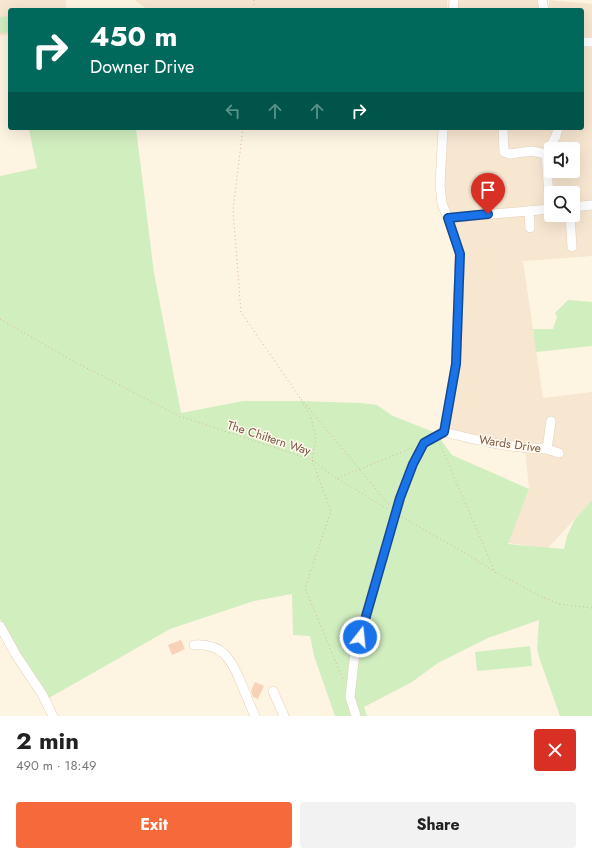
<!DOCTYPE html>
<html lang="en">
<head>
<meta charset="utf-8">
<style>
  body { margin:0; font-family:Jost,sans-serif; background:#f2f2f2; color:#222; height:100vh; display:flex; flex-direction:column; font-size:15px; white-space:nowrap }
  * { box-sizing:border-box; margin:0 }
  p { font-size:13px; color:#767676 }
  .icon { flex:none; width:22px; height:22px; fill:none; stroke:currentColor; stroke-width:2; stroke-linecap:round; stroke-linejoin:round }
  .map { position:relative; height:716px; overflow:hidden }
  .details { display:flex; flex-direction:column; background:#fff; flex:1 }
  .details>* { flex:none }
  .guide { position:absolute; left:8px; top:8px; width:576px; height:122px; border-radius:4px; box-shadow:0 4px 16px #0002; background:#00695c; color:#fff; overflow:hidden }
  .fabs { position:absolute; left:544px; top:142px; display:grid; gap:8px }
  .fabs a { display:grid; place-items:center; width:36px; height:36px; border-radius:4px; background:#fff; box-shadow:0 4px 16px #0002; font-size:20px }
  .pin { position:absolute; display:grid; place-items:center; width:34px; height:34px; color:#fff; margin:-41px -17px; border-radius:50% 50% 50% 0; rotate:-45deg; box-shadow:0 0 4px #0007 }
  .pin .icon { rotate:45deg }
  .me { position:absolute; width:44px; margin:-22px; rotate:16deg; stroke-linejoin:round; filter:drop-shadow(0 0 3px #0008) }
  .turn { display:flex; align-items:center; gap:14px; height:84px; padding:0 16px; font-size:18px }
  .turn .icon { width:52px; height:52px; stroke-width:2.5 }
  .turn b { display:block; font-size:28px; line-height:34px }
  .lanes { display:flex; align-items:center; height:38px; padding:0 16px; background:#0003; justify-content:center; gap:20px; direction:ltr }
  .lanes .off { opacity:.35 }
  .round { display:grid; place-items:center; flex:none; width:42px; height:42px; border-radius:4px; background:#f2f2f2 }
  .summary { display:flex; align-items:center; justify-content:space-between; height:68px; padding:0 16px }
  h1 { font-size:24px; font-weight:700; line-height:30px }
  .action { display:flex; gap:8px; margin-top:auto; padding:8px 16px }
  .action a { flex:1; height:46px; border-radius:4px; background:#f5693b; color:#fff; font-size:16px; font-weight:700; line-height:46px; text-align:center }
  .action a+a { background:#f2f2f2; color:#222 }
  .map>svg:first-child { display:block }
  .residential { fill:#f7e6d0; fill-rule:evenodd }
  .green { fill:#d1eebf }
  .building { fill:#f7d2b7 }
  .lines { fill:none; stroke-linecap:round; stroke-linejoin:round }
  .minor-casing { stroke:#e4d0bd; stroke-width:10 }
  .path { stroke:#dcb59a; stroke-width:1; stroke-dasharray:1 3; stroke-linecap:butt }
  .minor { stroke:#fff; stroke-width:9 }
  .route-casing { stroke:#114b97; stroke-width:10 }
  .route { stroke:#1a73e8; stroke-width:7 }
  .labels { text-anchor:middle; dominant-baseline:central; stroke-width:3; stroke-linejoin:round; paint-order:stroke }
  .street-label { font-size:12px; fill:#795946; stroke:#fff8eb }
</style>
</head>
<body>
<div class="map">
<svg width="592" height="716" viewBox="0 0 592 716">
  <rect width="100%" height="100%" fill="#fef4e2"/>
  <!-- residential -->
  <g class="residential">
    <polygon points="0,0 66,0 66,10 10,10 10,34 0,36"/>
    <polygon points="135,0 447,0 447,10 148,10"/>
    <path d="M459 0H540L541 9 549 10V0L592 4V256L523 261 543 398 592 392V500L548 548 508 543 529 489 525 448 444 432 456 364 460 254 440 185 445 128H582V10H457ZM551 149H573V171H551ZM551 193H573V215H551Z"/>
  </g>
  <!-- green -->
  <g class="green">
    <polygon points="9,16 10,32 0,33 0,17"/>
    <polygon points="39,128 136,128 154,273 181,413 243,401 299,401 361,403 377,405 393,416 436,433 452,455 529,489 508,544 564,549 567,536 575,519 592,500 592,716 560,716 540,660 537,649 539,620 488,638 438,663 412,682 364,707 367,716 335,716 314,656 310,636 293,635 292,594 254,601 170,629 49,698 13,644 0,619 0,176 37,168 29,130"/>
    <polygon points="568,300 592,302 592,346 536,352 533,329 553,329 557,317 555,313"/>
    <polygon points="530,646 532,666 477,671 475,652"/>
  </g>
  <!-- building -->
  <g class="building">
    <polygon points="181,640 185,649 172,655 168,645"/>
    <polygon points="255,682 264,686 258,699 253,697 251,691"/>
  </g>
  <g class="lines">
    <!-- minor casing -->
    <g class="minor-casing">
      <g id="minor">
        <polyline points="542,0 544,10"/>
        <polyline points="453,10 454,0"/>
        <polyline points="582,42 591,42"/>
        <polyline points="503,128 504,152 510,154 532,151 546,154"/>
        <polyline points="573,207 592,205"/>
        <polyline points="550,209 546,154 556,136 558,128"/>
        <polyline points="529,211 530,228"/>
        <polyline points="570,215 572,247"/>
        <polyline points="448,218 551,209"/>
        <path d="M444 432C480 441 510 448 547 449L551 421"/>
        <polyline points="547,449 559,453"/>
        <polyline points="0,626 16,655 42,694 53,716"/>
        <path d="M194 645C223 643 232 660 242 685 246 695 250 706 255 716"/>
        <polyline points="273,691 284,716"/>
        <polyline points="356,716 350,697 355,652 400,498 413,464 424,443 444,432 456,364 460,254 448,218 442,204 440,185 443,128"/>
      </g>
    </g>
    <!-- path -->
    <g class="path">
      <polyline points="254,0 254,10"/>
      <polyline points="243,128 233,210 241,312 298,395 311,417 316,438 312,460 331,511 305,588 344,682"/>
      <polyline points="0,319 75,362 179,416 312,460 336,478 389,510"/>
      <polyline points="301,399 390,506"/>
      <polyline points="440,444 495,572"/>
      <polyline points="337,478 412,448"/>
      <polyline points="402,517 465,553 495,572 538,595 559,604 592,608"/>
    </g>
    <!-- minor -->
    <use href="#minor" class="minor"/>
  </g>
  <g class="lines">
    <!-- route casing -->
    <g class="route-casing">
      <polyline id="route" points="360,637 400,498 413,464 424,443 444,432 456,364 460,254 448,218 488,214"/>
    </g>
    <!-- route -->
    <use href="#route" class="route"/>
  </g>
  <g class="labels">
    <!-- street labels -->
    <g class="street-label">
      <text transform="translate(269 438) rotate(18)">The Chiltern Way</text>
      <text transform="translate(510 444) rotate(8)">Wards Drive</text>
    </g>
  </g>
</svg>
<div class="fabs">
<a><svg class="icon" aria-label="sound" viewBox="0 0 24 24"><path d="M4 9h4l5-4v14l-5-4H4zM17 9q2 3 0 6"/></svg></a>
<a><svg class="icon" aria-label="search" viewBox="0 0 24 24"><circle cx="10" cy="10" r="6"/><path d="M15 15l6 6"/></svg></a>
</div>
<div class="pin" style="left:488px;top:214px;background:#d93025"><svg class="icon" aria-label="arrive" viewBox="0 0 24 24"><path d="M6 21V4h12l-3 4 3 4H6"/></svg></div>
<svg class="me" style="left:360px;top:637px" viewBox="-20 -20 40 40"><circle r="17" fill="#1a73e8" stroke="#fff" stroke-width="3"/><path d="M0-11L8 9 0 5-8 9z" fill="#fff"/></svg>
<div class="guide">
<div class="turn"><svg class="icon" aria-label="right" viewBox="0 0 24 24"><path d="M7 20v-9h11M14 6l5 5-5 5"/></svg><div><b>450 m</b>Downer Drive</div></div>
<div class="lanes"><svg class="icon off" aria-label="left" viewBox="0 0 24 24"><path d="M17 20v-9H6M10 6l-5 5 5 5"/></svg><svg class="icon off" aria-label="ahead" viewBox="0 0 24 24"><path d="M12 20V5M6 11l6-6 6 6"/></svg><svg class="icon off" aria-label="ahead" viewBox="0 0 24 24"><path d="M12 20V5M6 11l6-6 6 6"/></svg><svg class="icon" aria-label="right" viewBox="0 0 24 24"><path d="M7 20v-9h11M14 6l5 5-5 5"/></svg></div>
</div>
</div>
<section class="details">
<div class="summary"><div><h1>2 min</h1><p>490 m · 18:49</p></div><a class="round" style="background:#d93025;color:#fff"><svg class="icon" aria-label="close" viewBox="0 0 24 24"><path d="M6 6l12 12M18 6L6 18"/></svg></a></div>
<div class="action"><a>Exit</a><a>Share</a></div>
</section>
</body>
</html>
